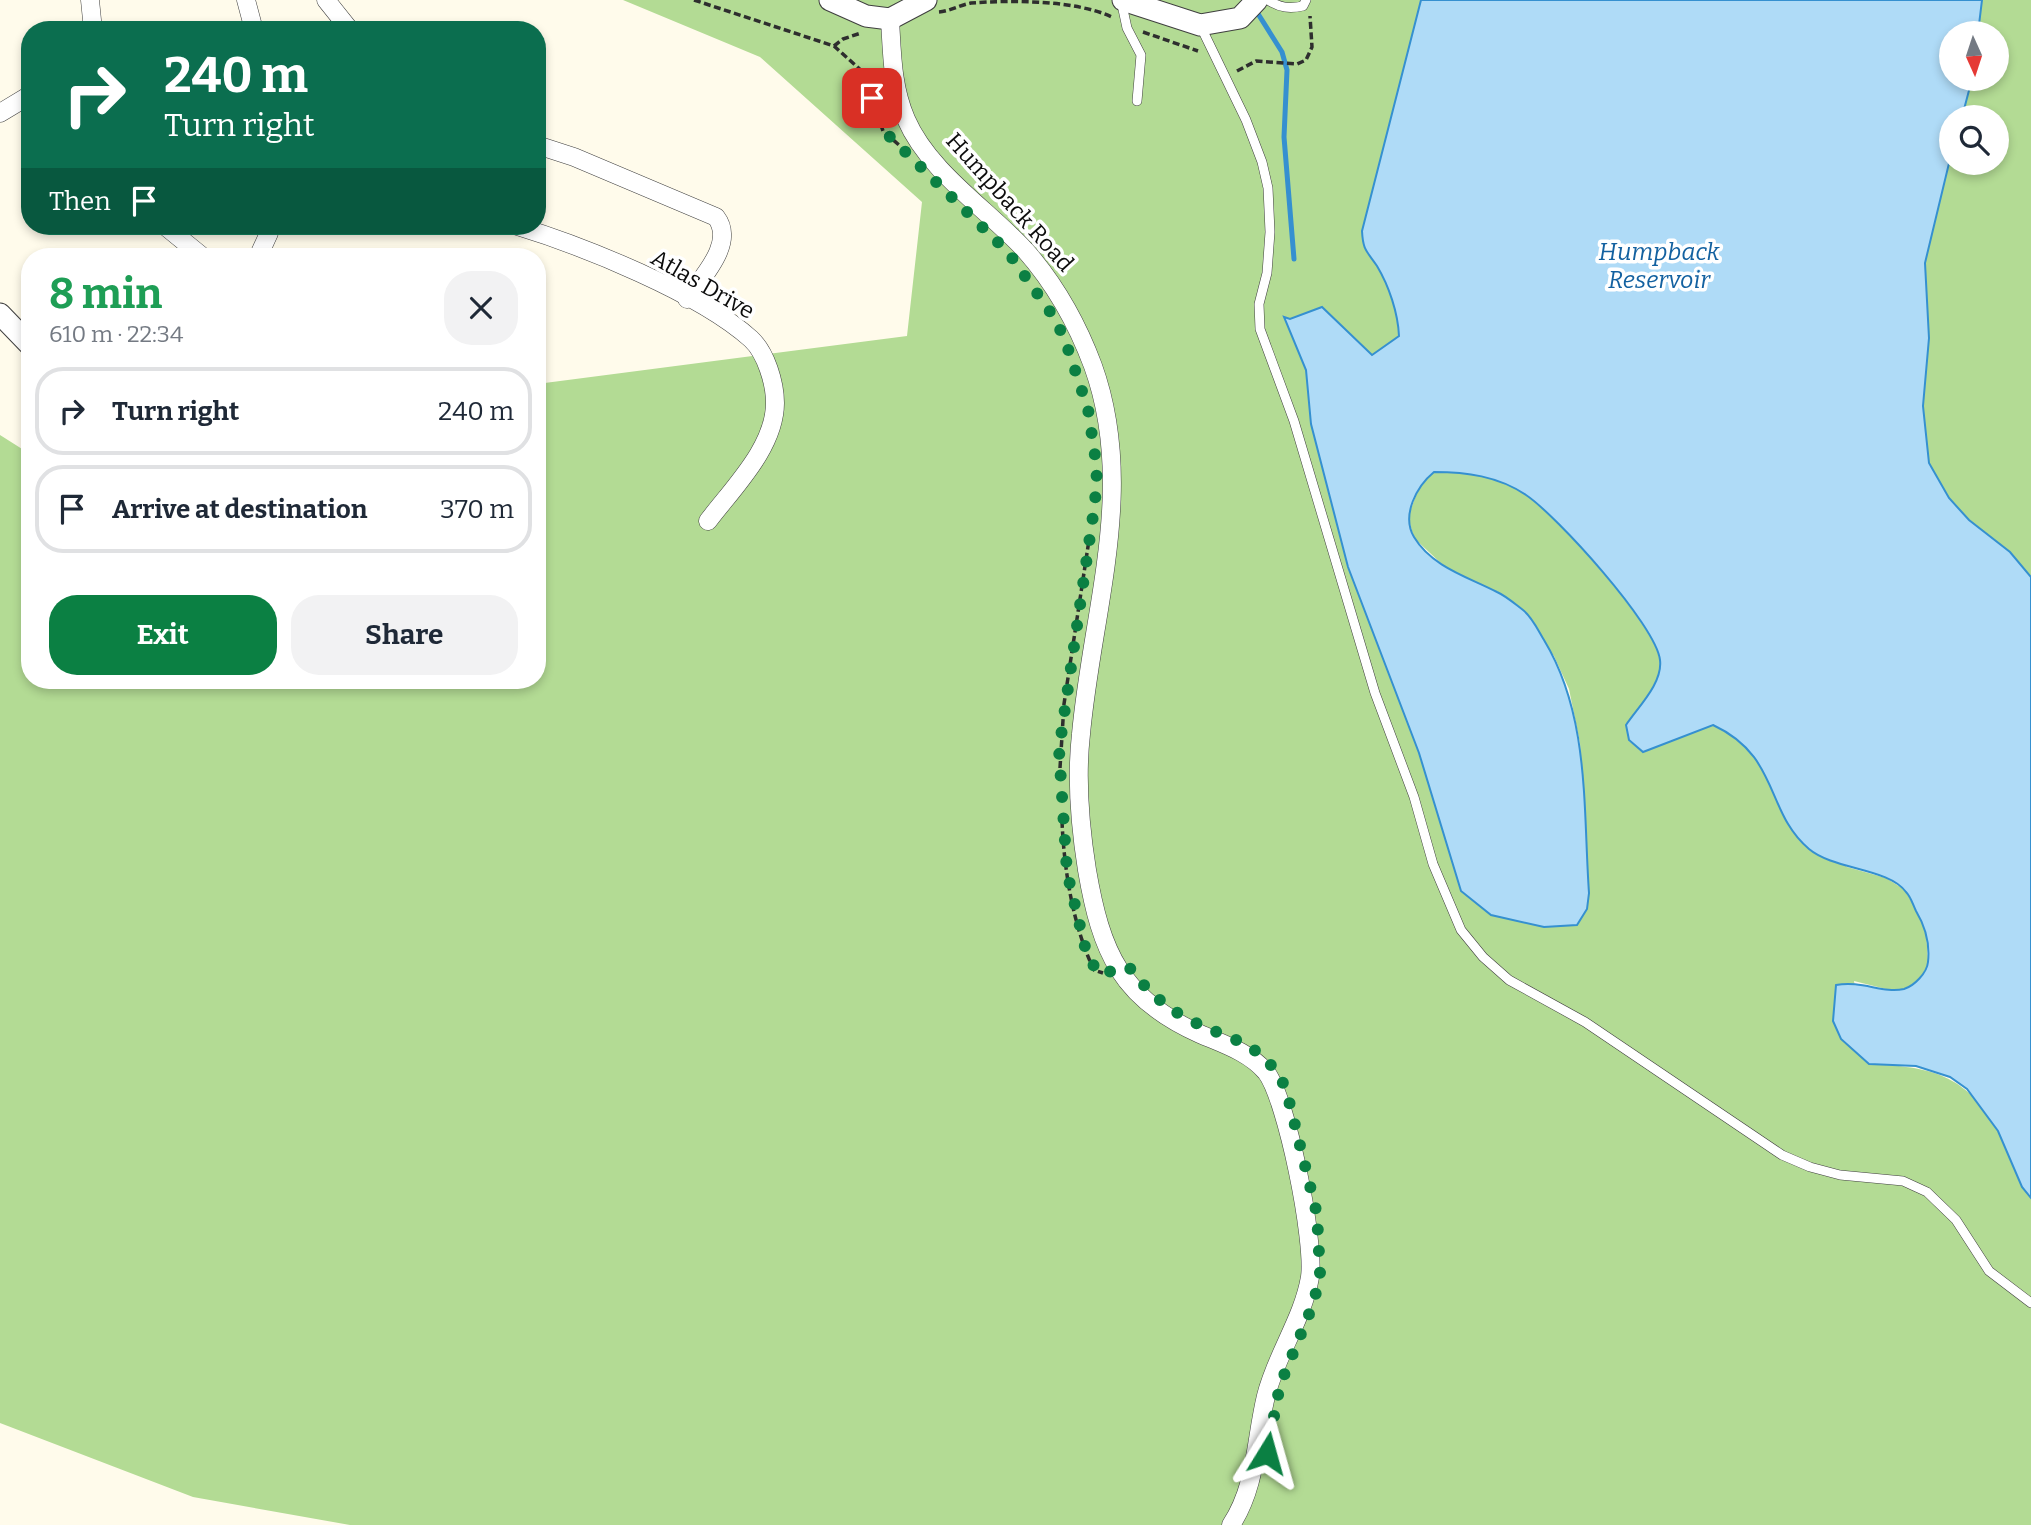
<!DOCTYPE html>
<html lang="en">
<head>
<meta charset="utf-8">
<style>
  body { margin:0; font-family:Bitter,serif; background:#f2f2f3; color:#1f2937; height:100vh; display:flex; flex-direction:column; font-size:26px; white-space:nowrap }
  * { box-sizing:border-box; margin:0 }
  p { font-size:23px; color:#747a83 }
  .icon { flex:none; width:38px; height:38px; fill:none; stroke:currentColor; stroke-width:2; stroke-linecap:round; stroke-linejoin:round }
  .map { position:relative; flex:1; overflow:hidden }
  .sheet { position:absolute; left:21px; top:248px; width:525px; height:441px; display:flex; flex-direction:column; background:#fff; border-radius:28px; box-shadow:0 4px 10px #0003 }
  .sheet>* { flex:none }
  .top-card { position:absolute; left:21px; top:21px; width:525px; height:214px; border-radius:28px; box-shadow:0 4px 10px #0003; background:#0b6e4f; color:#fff; overflow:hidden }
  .needle { width:46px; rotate:177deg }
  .buttons { position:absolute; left:1939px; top:21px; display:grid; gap:14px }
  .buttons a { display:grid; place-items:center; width:70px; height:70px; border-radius:50%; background:#fff; box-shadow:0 4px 10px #0003; font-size:35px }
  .pin { position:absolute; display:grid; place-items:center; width:60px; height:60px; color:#fff; margin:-30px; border-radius:14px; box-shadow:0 4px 10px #0006 }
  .me { position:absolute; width:77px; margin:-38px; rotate:8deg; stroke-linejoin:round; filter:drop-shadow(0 0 5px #0008) }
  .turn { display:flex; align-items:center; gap:24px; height:147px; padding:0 28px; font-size:32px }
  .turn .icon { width:91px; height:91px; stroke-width:2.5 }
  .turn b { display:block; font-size:49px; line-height:60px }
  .then { display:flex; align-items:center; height:66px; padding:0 28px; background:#0003; gap:14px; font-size:26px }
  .round { display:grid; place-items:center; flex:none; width:74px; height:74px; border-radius:28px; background:#f2f2f3 }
  .summary { display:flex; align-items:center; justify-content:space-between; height:119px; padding:0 28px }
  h1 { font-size:42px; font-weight:700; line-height:52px; color:#1e9e55 }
  .primary-button { display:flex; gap:14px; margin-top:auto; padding:14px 28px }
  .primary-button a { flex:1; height:80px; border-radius:28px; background:#0b8043; color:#fff; font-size:28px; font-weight:700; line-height:80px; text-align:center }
  .primary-button a+a { background:#f2f2f3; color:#1f2937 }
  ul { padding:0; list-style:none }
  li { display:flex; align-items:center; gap:21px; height:88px; margin:0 14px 10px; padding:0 14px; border:4px solid #e0e1e3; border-radius:28px }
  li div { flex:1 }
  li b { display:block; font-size:26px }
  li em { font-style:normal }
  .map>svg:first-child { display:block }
  .forest { fill:#b3db94 }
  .water { fill:#afdbf7; stroke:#3590d0; stroke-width:2 }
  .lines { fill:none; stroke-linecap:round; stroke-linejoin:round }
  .stream { stroke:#3590d0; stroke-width:5 }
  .service-casing { stroke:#3f3f3f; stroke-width:10 }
  .minor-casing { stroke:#3f3f3f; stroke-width:19 }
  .tertiary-casing { stroke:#3f3f3f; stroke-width:23 }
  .path { stroke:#2e2e2e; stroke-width:3.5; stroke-dasharray:7 3.5; stroke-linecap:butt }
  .service { stroke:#fff; stroke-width:9 }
  .minor { stroke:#fff; stroke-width:18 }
  .tertiary { stroke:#fff; stroke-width:21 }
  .route { stroke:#0b8043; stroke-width:12; stroke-dasharray:0 21.6 }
  .labels { text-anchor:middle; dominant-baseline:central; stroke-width:7; stroke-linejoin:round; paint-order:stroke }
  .street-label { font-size:23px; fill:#0c0c0c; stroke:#fff }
  .water-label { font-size:24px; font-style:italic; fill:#1361a0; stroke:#fff }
</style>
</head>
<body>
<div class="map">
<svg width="2031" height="1525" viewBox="0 0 2031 1525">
  <rect width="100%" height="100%" fill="#fffbeb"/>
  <!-- forest -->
  <g class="forest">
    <path d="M623 0H1421L1362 231C1363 251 1367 251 1377 266 1389 286 1398 313 1400 336L1372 356 1322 307 1290 319 1285 317 1306 370 1311 424 1348 567 1419 753 1461 890 1475 900 1589 893 1580 743 1569 689 1554 656 1498 592 1463 579 1445 567 1414 538 1408 517 1421 482 1434 472C1466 472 1497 476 1526 495 1556 515 1655 625 1660 660 1663 683 1638 707 1626 725L1629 741 1643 752 1713 725 1732 734 1760 761 1787 819 1847 867 1886 878 1905 890 1926 928 1928 964 1921 977 1906 989 1890 990 1854 981 1869 1064C1931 1067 1965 1073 1998 1131 2010 1154 2015 1179 2031 1198V1525H350L193 1497 0 1423V435L30 454V681H537V384L907 336 922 202 760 57Z"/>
    <polygon points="1982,0 2031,0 2031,577 2010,552 1969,520 1949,498 1929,463 1923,406 1929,338 1925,263 1951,155 1951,163 1997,163 1997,117 1962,117 1972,79 1997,79 1997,33 1978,33"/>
  </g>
  <!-- water -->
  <path class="water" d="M1421 0H1982L1978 33H1951V79H1972L1962 117H1951V155L1925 263 1929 338 1923 406 1929 463 1949 498 1969 520 2010 552 2031 577V1198L2022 1187 1998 1131 1967 1089 1950 1077 1916 1066 1869 1064 1841 1039 1833 1021 1836 985C1862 980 1883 994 1904 989 1914 986 1927 973 1928 962 1930 944 1925 926 1916 911 1913 905 1911 897 1906 892 1889 868 1834 870 1809 849 1765 812 1780 756 1713 725L1643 752 1629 740 1626 725C1638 707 1663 683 1660 660 1656 625 1556 515 1526 495 1498 476 1466 472 1434 472 1417 486 1401 515 1414 537 1432 567 1468 577 1497 592 1506 596 1515 604 1523 610 1532 617 1538 630 1544 640 1590 716 1583 808 1589 893L1587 909 1577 925 1544 927 1491 915 1461 891 1419 753 1348 567 1311 424 1306 370 1284 317 1290 319 1322 307 1372 355 1399 336C1398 313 1389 286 1377 266 1367 251 1363 251 1362 231Z"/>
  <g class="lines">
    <!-- stream -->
    <polyline class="stream" points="1255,9 1282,52 1287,70 1284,137 1294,259"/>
    <!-- service casing -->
    <g class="service-casing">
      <g id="service">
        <polyline points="1121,0 1127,28 1141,55 1137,101"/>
        <path d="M1268 0C1280 8 1290 9 1303 6L1306 0"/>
        <polyline points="1201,27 1246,120 1262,162 1268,188 1270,232 1267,273 1259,304 1260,329 1294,421 1375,693 1414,797 1433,864 1461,930 1483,957 1509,980 1585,1022 1782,1155 1810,1167 1840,1175 1903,1181 1927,1192 1956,1220 1989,1271 2031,1303"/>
      </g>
    </g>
    <!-- minor casing -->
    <g class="minor-casing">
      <g id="minor">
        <polyline points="90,0 93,30"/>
        <polyline points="246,0 254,30"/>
        <polyline points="326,0 350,30"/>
        <path d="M890 19C892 53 892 87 906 119 929 172 986 208 1025 250 1055 284 1077 323 1093 366 1137 488 1092 611 1081 734 1076 778 1080 826 1087 870 1101 952 1121 999 1200 1034 1223 1044 1249 1052 1266 1072 1287 1099 1315 1241 1310 1277 1303 1319 1276 1355 1266 1396 1255 1441 1257 1485 1231 1525"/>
        <polyline points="0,113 30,95"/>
        <path d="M537 145 574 157 716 217C736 243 702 277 687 299"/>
        <polyline points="165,226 203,257"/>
        <path d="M517 226C583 246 700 293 751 339 766 353 775 383 775 403 775 447 733 488 708 521"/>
        <polyline points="258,257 269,233"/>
      </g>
    </g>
    <!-- tertiary casing -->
    <g class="tertiary-casing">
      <g id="tertiary">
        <polyline points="830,0 866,16 890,19 926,0"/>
        <polyline points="1123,0 1200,25 1240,18 1257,0"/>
        <polyline points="0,314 30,345"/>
      </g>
    </g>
    <!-- path -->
    <g class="path">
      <polyline points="694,0 834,46 863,72 883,131 899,145"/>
      <path d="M939 12C950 11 960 5 971 3 1012 0 1075 0 1112 17"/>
      <polyline points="1143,32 1198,51"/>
      <polyline points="834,46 843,39 861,33"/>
      <polyline points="1237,71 1256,61 1297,64 1306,60 1312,47 1310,16"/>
      <polyline points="1060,768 1064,704 1089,540"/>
      <path d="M1062 821C1064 870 1073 926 1094 970L1103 973"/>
    </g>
    <!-- service -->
    <use href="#service" class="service"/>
    <!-- minor -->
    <use href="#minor" class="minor"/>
    <!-- tertiary -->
    <use href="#tertiary" class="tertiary"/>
  </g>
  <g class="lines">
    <!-- route -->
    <path class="route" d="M872 98 884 131 1008 252 1051 313 1064 337 1088 409 1097 469 1095 502 1059 750 1067 872 1087 955 1099 974 1129 967C1144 988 1163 1005 1186 1018 1229 1041 1262 1039 1286 1089L1317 1214 1320 1273 1314 1302 1280 1385 1267 1453"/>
  </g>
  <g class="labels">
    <!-- street labels -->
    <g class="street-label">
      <text transform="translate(1010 202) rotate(48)">Humpback Road</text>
      <text transform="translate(703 284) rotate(30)">Atlas Drive</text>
    </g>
    <!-- water labels -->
    <g class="water-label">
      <text x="1659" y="252">Humpback<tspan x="1659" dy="28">Reservoir</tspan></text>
    </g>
  </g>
</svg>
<div class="buttons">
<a><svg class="needle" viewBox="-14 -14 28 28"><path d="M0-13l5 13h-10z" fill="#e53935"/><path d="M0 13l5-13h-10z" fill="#747a83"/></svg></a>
<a><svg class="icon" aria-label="search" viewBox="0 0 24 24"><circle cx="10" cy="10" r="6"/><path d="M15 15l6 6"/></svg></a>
</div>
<div class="pin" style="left:872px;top:98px;background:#d93025"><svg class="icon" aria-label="arrive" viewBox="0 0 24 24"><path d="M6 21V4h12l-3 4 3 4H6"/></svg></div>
<svg class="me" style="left:1267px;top:1453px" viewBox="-20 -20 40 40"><path d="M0-17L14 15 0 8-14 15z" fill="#0b8043" stroke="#fff" stroke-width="4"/></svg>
<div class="top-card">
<div class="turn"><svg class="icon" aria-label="right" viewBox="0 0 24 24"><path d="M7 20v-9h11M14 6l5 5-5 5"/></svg><div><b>240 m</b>Turn right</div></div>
<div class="then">Then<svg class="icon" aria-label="arrive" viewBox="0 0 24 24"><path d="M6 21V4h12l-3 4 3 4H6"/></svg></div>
</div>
<section class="sheet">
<div class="summary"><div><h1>8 min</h1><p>610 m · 22:34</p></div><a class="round"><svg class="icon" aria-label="close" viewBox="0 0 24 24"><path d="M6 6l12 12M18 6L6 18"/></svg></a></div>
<ul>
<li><svg class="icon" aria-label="right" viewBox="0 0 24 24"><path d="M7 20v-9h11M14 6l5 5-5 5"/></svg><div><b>Turn right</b></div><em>240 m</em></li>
<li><svg class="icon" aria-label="arrive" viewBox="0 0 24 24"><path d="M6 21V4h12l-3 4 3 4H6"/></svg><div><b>Arrive at destination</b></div><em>370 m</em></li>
</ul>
<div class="primary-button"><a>Exit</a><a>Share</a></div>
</section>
</div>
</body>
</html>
